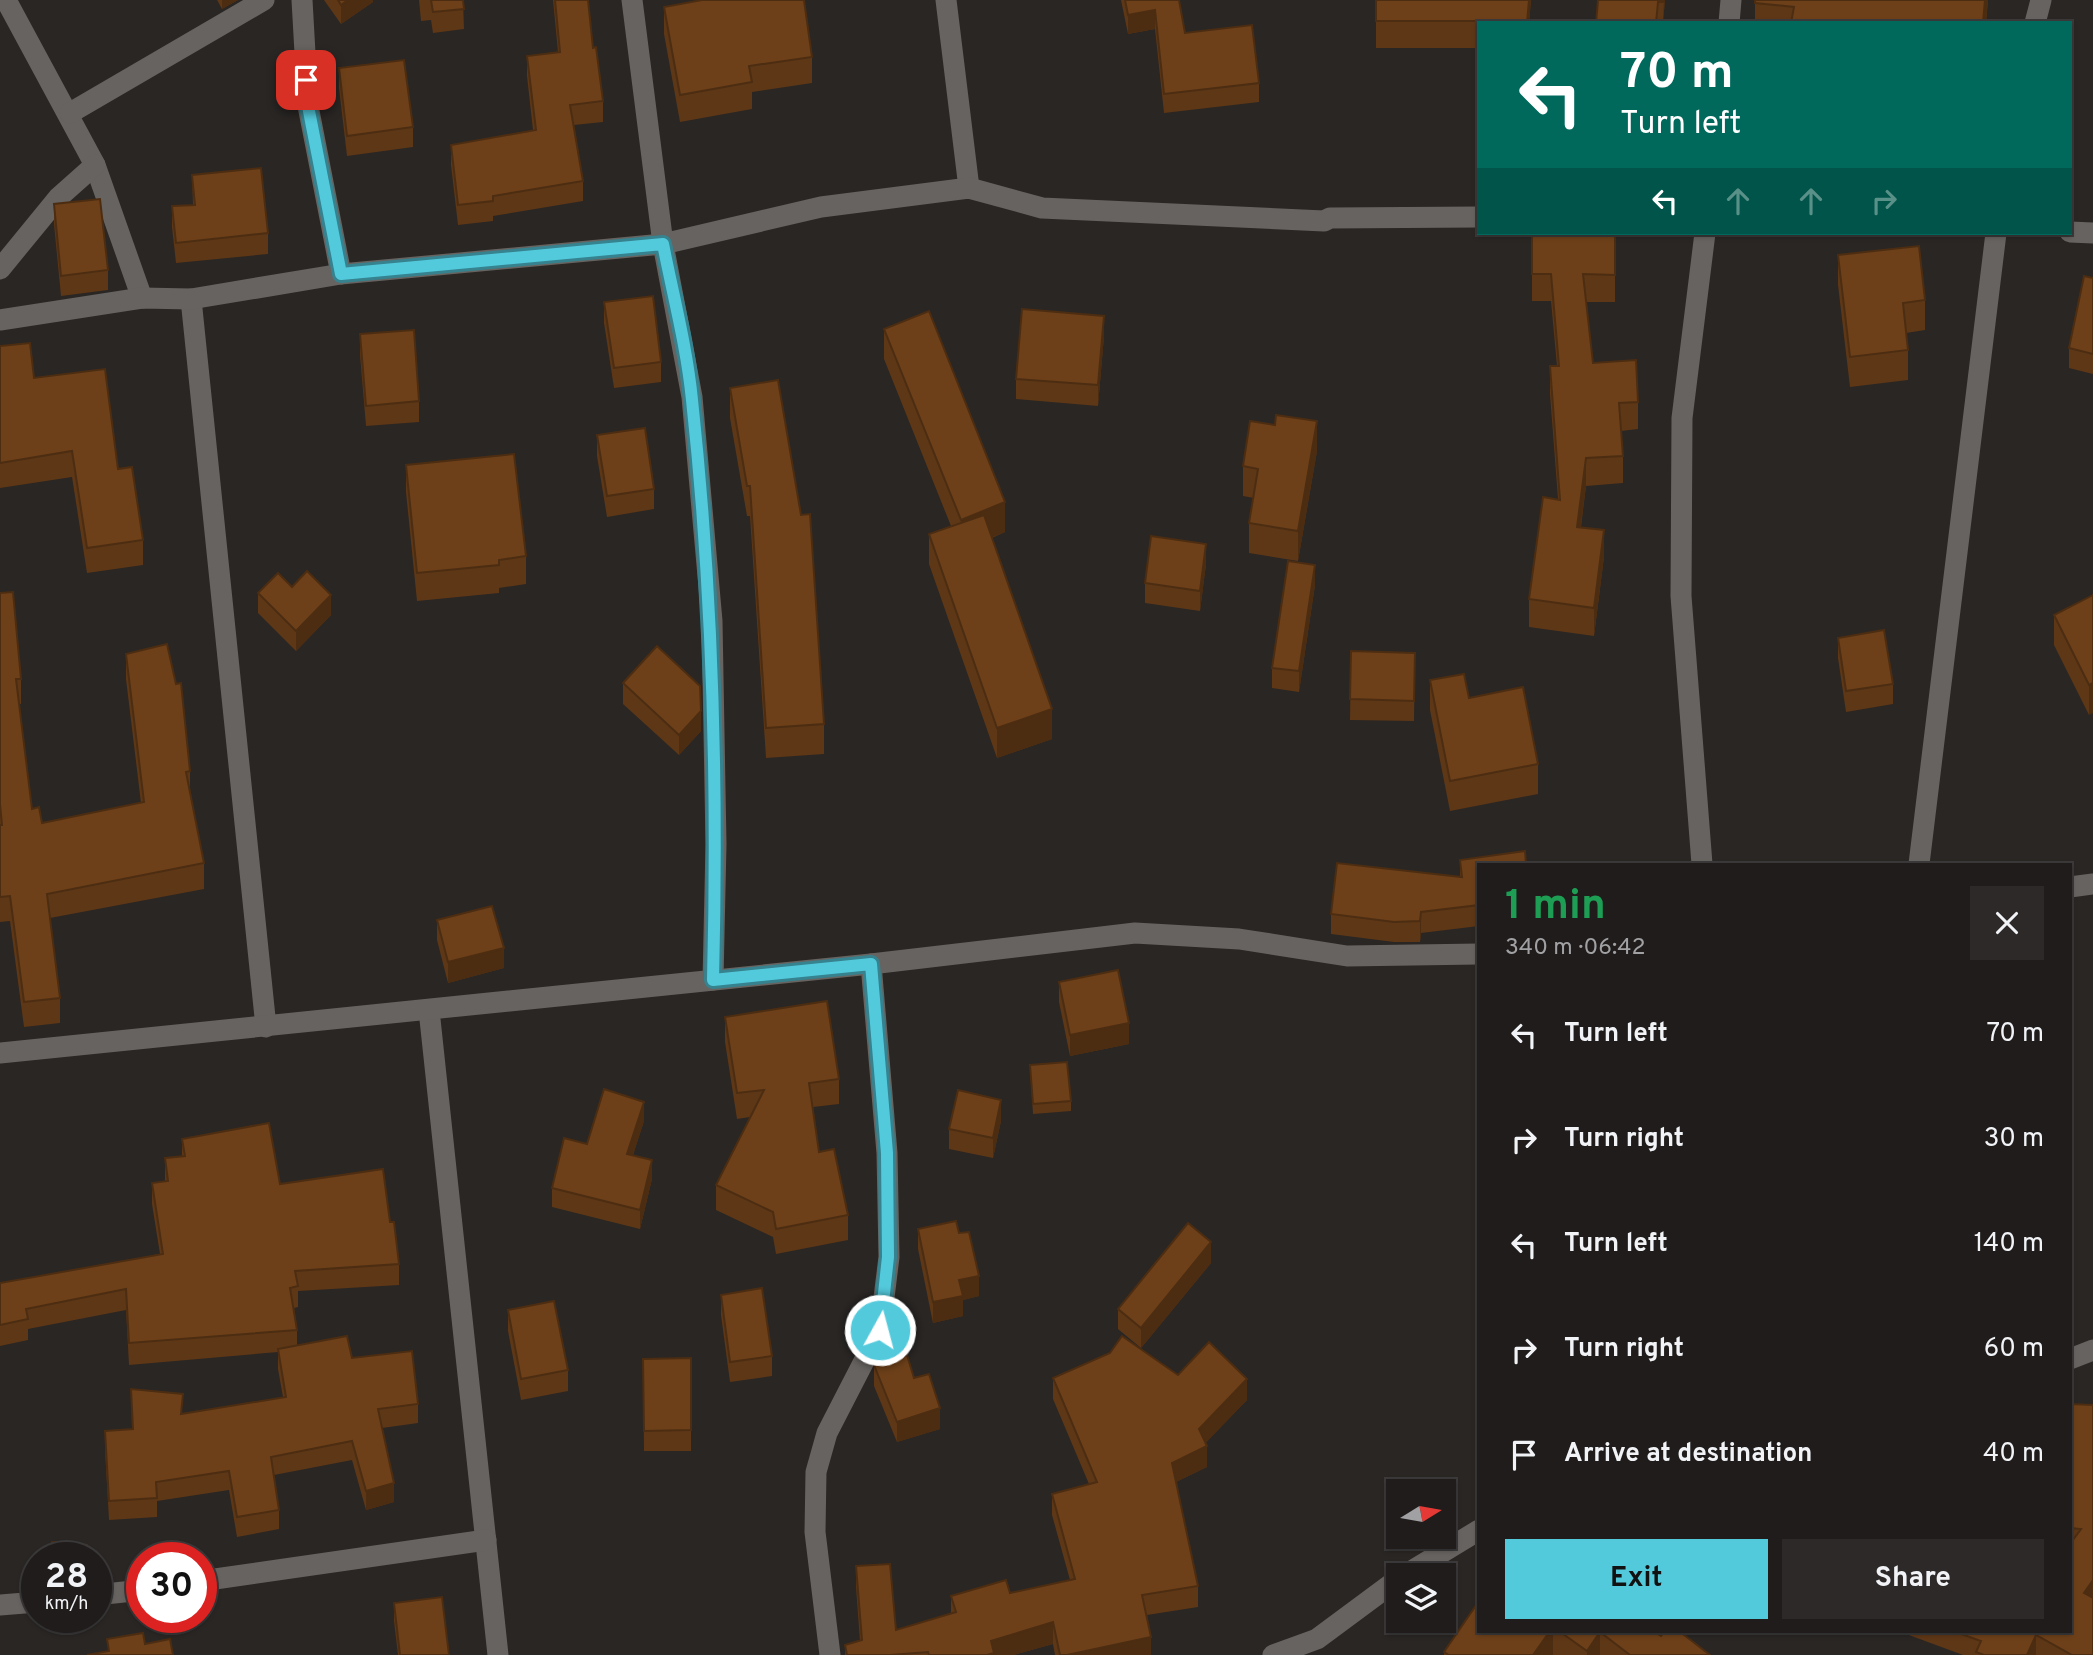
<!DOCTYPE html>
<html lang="en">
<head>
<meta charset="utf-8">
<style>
  body { margin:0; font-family:Overpass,sans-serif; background:#2c2928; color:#f1f3f6; height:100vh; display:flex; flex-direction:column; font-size:26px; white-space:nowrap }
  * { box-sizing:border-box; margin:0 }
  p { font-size:23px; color:#a1a1a3 }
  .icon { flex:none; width:38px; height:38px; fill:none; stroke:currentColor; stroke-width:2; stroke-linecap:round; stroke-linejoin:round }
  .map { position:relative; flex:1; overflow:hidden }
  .sheet { position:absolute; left:1477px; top:863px; width:595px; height:770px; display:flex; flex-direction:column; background:#1f1c1b; border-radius:0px; box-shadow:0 2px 5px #0004,0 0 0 2px #3c3a3a }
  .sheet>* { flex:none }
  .hud { position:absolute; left:1477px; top:21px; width:595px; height:214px; border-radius:0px; box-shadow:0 2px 5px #0004,0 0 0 2px #3c3a3a; background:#00695c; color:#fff; overflow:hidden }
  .needle { width:46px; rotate:79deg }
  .controls { position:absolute; left:1386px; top:1479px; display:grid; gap:14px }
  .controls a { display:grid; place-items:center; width:70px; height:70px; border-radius:0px; background:#1f1c1b; box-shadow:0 2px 5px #0004,0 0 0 2px #3c3a3a; font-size:35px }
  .speed { position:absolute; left:21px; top:1542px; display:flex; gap:14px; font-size:35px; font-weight:700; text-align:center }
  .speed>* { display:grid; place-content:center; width:91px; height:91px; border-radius:50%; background:#1f1c1b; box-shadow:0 2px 5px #0004,0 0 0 2px #3c3a3a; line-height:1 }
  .speed small { font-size:18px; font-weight:400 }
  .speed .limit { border:10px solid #d22; background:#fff; color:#111 }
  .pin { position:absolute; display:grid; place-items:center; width:60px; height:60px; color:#fff; margin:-30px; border-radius:14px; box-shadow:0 4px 10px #0006 }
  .me { position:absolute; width:77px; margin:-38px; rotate:7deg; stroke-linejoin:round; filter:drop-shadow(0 0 5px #0008) }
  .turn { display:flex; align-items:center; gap:24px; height:147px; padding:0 28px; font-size:32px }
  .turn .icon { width:91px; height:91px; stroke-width:2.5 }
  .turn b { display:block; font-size:49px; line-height:60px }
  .lanes { display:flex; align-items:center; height:66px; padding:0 28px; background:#0003; justify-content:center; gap:35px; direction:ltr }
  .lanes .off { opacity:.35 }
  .round { display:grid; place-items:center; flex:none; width:74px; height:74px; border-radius:0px; background:#2c2928 }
  .headline { display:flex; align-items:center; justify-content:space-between; height:119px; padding:0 28px }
  h1 { font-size:42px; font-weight:700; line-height:52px; color:#1e9e55 }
  .button { display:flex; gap:14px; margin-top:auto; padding:14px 28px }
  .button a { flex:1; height:80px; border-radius:0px; background:#53cadc; color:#111; font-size:28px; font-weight:700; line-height:80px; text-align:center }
  .button a+a { background:#2c2928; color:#f1f3f6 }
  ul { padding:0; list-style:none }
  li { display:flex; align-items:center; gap:21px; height:105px; padding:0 28px }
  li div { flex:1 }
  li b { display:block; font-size:26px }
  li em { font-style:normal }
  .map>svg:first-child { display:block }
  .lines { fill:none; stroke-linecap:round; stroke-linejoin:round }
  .street { stroke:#666360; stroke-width:21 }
  .wall { fill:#5e3716 }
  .shaded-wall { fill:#4c2d12 }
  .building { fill:#6d4019; stroke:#4c2d12; stroke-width:2 }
  .route-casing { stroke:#36838f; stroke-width:18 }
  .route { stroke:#53cadc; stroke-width:12 }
</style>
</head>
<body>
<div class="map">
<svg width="2093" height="1655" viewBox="0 0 2093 1655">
  <rect width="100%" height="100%" fill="#292624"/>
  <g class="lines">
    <!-- street -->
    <g class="street">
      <polyline points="6,0 95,165 142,298"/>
      <polyline points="302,0 308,106 341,274"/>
      <polyline points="632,0 663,244 692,397 712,621 716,844 713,980"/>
      <polyline points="946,0 969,188"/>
      <polyline points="1729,23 1731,0"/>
      <polyline points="2035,23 2041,0"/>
      <polyline points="70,113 264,0"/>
      <polyline points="2070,232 2093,233"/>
      <polyline points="0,269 59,197 95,165"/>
      <polyline points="191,299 266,1027"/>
      <polyline points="0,320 142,298 191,299 341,274 663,244 821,207 969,188 1042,208 1324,221 1330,218 1479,217"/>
      <polyline points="1702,864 1681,596 1682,418 1705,233"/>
      <polyline points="1919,864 1996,233"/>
      <polyline points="2070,887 2093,884"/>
      <polyline points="429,1010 498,1655"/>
      <polyline points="0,1053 871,964 1135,933 1239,939 1347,956 1479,954"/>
      <polyline points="2070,1359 2093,1350"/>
      <polyline points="1405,1575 1479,1530"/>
      <polyline points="201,1581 486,1540"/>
      <polyline points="96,1595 142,1590"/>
      <polyline points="0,1605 37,1602"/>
      <polyline points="830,1655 815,1532 816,1472 827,1433 880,1330 889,1257 887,1153 871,964"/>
      <polyline points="1273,1655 1317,1639 1398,1579"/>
    </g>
  </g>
  <!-- wall -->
  <g class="wall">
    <polygon points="217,0 238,0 222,9"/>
    <polygon points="324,0 373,0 373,2 341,24"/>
    <polygon points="419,0 463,0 464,29 433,33 431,20 421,21"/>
    <polygon points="553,0 588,0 593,48 603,101 603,122 574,125 583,181 583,201 493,216 493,221 458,225 451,165 451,145 533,130 527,76 527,56 558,52"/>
    <polygon points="1121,0 1179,0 1185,33 1259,83 1259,102 1164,113 1155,29 1128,34"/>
    <polygon points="1376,0 1531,0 1529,23 1479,23 1479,48 1376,48"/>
    <polygon points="1598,0 1665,0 1663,22 1658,22"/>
    <polygon points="1755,0 1988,0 1986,23 1755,23"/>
    <polygon points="664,7 812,57 812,83 752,92 752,109 680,122 664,34"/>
    <polygon points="339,68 413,127 413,147 347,156 339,88"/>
    <polygon points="192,175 268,233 268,254 176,263 172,227 172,206 193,205"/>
    <polygon points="54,204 108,270 108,290 61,296 54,224"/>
    <polygon points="1532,233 1615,234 1615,302 1586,302 1593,363 1638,402 1638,429 1621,431 1623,456 1623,483 1586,486 1581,527 1604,557 1594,636 1529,627 1529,599 1558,499 1550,394 1550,366 1557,366 1551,301 1532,301"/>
    <polygon points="1838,255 1925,300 1925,330 1906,333 1908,350 1908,380 1850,387 1838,285"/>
    <polygon points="2093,278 2093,374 2069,368 2069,348"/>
    <polygon points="604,302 661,362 661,382 614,388 604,323"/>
    <polygon points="884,329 1005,532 992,538 1052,739 997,758 929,564 929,534 951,526 884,359"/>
    <polygon points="360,334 419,401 419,422 366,426 360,355"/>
    <polygon points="1104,336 1098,406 1016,399 1016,379"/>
    <polygon points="0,346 34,378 118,469 143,540 143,565 87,573 72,477 0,488"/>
    <polygon points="730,388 824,724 824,754 766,758 750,516 747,516 730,418"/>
    <polygon points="597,435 654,489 654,509 607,517 597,456"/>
    <polygon points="1317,451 1298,561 1249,553 1249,523 1254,498 1243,496 1243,466"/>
    <polygon points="406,465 526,556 526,584 499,588 499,593 417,601 406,492"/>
    <polygon points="1206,564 1200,611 1145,603 1145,583"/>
    <polygon points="1315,585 1299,692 1272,688 1272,668"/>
    <polygon points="292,587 331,615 296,651 258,613 258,593"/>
    <polygon points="0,593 21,679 21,704 19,704 32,809 42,823 141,803 126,679 126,654 190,771 190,790 204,863 204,889 50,918 60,998 60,1023 24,1027 10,921 0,922"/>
    <polygon points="2093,595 2089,715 2054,645 2054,615"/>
    <polygon points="1838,638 1893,684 1893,704 1846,712 1838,658"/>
    <polygon points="1351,651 1415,653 1414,721 1350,720"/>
    <polygon points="1430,680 1469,698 1538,764 1538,794 1450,811 1430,710"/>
    <polygon points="623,683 701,731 679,755 623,704"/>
    <polygon points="1460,860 1479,864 1479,926 1421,933 1420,942 1394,942 1331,934 1331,914 1460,877"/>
    <polygon points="437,920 504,968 448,983 437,940"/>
    <polygon points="1059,982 1129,1044 1070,1056 1059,1002"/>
    <polygon points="725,1017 839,1079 839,1104 813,1107 819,1152 848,1215 848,1240 776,1254 773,1237 716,1210 716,1185 750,1117 737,1119 725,1042"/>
    <polygon points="1030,1065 1071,1101 1071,1111 1033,1114"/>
    <polygon points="644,1121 633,1155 652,1179 640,1229 552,1207 552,1188 587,1144"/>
    <polygon points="1001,1121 993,1158 949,1149 949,1129"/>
    <polygon points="182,1139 280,1184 390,1222 399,1264 399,1285 298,1291 298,1307 294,1308 297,1330 297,1346 352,1358 418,1404 418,1423 382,1428 394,1502 366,1510 352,1460 274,1475 279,1510 279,1529 237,1537 229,1490 157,1501 157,1517 109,1520 105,1450 105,1431 132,1429 131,1389 183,1414 283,1397 278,1369 278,1352 129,1365 126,1310 28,1329 28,1340 0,1346 0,1283 160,1254 152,1204 152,1183 165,1181 165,1158 182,1156"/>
    <polygon points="918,1229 959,1233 979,1296 963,1300 963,1316 933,1323 918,1249"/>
    <polygon points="1211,1263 1141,1348 1118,1329 1118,1309"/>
    <polygon points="721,1295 772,1356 772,1376 730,1382 721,1315"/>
    <polygon points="508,1310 568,1370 568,1391 521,1400 508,1331"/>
    <polygon points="691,1358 691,1451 644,1451 643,1359"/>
    <polygon points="874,1365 914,1378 940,1429 897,1442 874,1386"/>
    <polygon points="1178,1375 1247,1400 1205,1443 1207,1467 1176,1482 1198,1586 1198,1607 1147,1615 1151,1655 1055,1655 1053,1644 1013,1655 845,1655 845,1645 860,1641 856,1587 856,1566 896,1630 951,1614 951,1596 1010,1593 1070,1580 1052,1515 1052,1494 1089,1484 1053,1399 1053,1378"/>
    <polygon points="2070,1404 2093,1655 1963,1655 1898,1631 2070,1631"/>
    <polygon points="394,1603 449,1655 398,1655 394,1621"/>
    <polygon points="1479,1631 1653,1631 1661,1636 1710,1655 1444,1655 1444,1652"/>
  </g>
  <!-- shaded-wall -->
  <g class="shaded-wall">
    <polygon points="222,0 238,0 222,9"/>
    <polygon points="348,0 373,0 373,2 341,24 341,5"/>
    <polygon points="1529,0 1531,0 1529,23 1527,23"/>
    <polygon points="1664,0 1665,0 1663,22"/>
    <polygon points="1985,0 1988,0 1986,23 1983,23"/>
    <polygon points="1155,10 1155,29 1128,34 1128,15"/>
    <polygon points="1104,316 1104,336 1098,406 1098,385"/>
    <polygon points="1317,421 1317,451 1298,561 1298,531"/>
    <polygon points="1586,458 1586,486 1577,554 1577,527"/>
    <polygon points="1005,502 1005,532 961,550 961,520"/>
    <polygon points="1604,530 1604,557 1594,636 1594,608"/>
    <polygon points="1206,544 1206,564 1200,611 1200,591"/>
    <polygon points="1315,565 1315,585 1299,692 1299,671"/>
    <polygon points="331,595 331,615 296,651 296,631"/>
    <polygon points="2093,683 2093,713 2089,715 2089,685"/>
    <polygon points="1052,709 1052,739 997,758 997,728"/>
    <polygon points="701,711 701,731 679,755 679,735"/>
    <polygon points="1421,912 1421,933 1420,942 1420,921"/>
    <polygon points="504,948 504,968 448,983 448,962"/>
    <polygon points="1129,1023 1129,1044 1070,1056 1070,1035"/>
    <polygon points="1001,1100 1001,1121 993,1158 993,1138"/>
    <polygon points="644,1102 644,1121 627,1173 627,1154"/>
    <polygon points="652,1160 652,1179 640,1229 640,1210"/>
    <polygon points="1211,1242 1211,1263 1141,1348 1141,1328"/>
    <polygon points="979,1276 979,1296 963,1300 963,1316 933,1323 933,1302 959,1280"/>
    <polygon points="1247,1379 1247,1400 1200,1449 1207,1446 1207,1467 1172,1484 1172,1463 1199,1429"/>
    <polygon points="940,1408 940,1429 897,1442 897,1422"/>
    <polygon points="394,1483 394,1502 366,1510 366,1491"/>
    <polygon points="2093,1580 2093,1600 2084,1593"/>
    <polygon points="1053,1622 1053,1644 1013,1655 987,1655 991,1641"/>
    <polygon points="1550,1631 1553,1631 1553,1655 1533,1655"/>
    <polygon points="1600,1632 1600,1655 1587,1655 1587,1651"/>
    <polygon points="2036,1635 2036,1655 2027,1655"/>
    <polygon points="1151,1637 1151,1655 1067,1655"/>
  </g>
  <!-- building -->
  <g class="building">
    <polygon points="338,0 348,0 341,5"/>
    <polygon points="431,0 463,0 464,9 433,12"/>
    <polygon points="555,0 588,0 593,48 596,47 603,101 570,105 583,181 493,196 493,201 458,205 451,145 536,130 527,56 560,52"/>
    <polygon points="702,0 804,0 812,57 749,66 752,82 680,95 664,7"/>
    <polygon points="1125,0 1179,0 1185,33 1252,25 1259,83 1164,94 1155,10 1128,15"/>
    <polygon points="1376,0 1529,0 1527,23 1487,23 1487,21 1376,21"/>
    <polygon points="1598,0 1664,0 1663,2 1658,2 1656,23 1596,23"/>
    <polygon points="1755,0 1985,0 1983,23 1947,22 1947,23 1791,23 1794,7 1755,3"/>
    <polygon points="404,60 413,127 347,136 339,68"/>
    <polygon points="261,168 268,233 176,243 172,206 195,205 192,175"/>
    <polygon points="100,199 108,270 61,276 54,204"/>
    <polygon points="1532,233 1615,234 1615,275 1583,274 1593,363 1636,360 1638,402 1619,403 1623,456 1586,458 1577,527 1604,530 1594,608 1529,599 1543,497 1560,500 1550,366 1559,366 1551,274 1532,274"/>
    <polygon points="1919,246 1925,300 1903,303 1908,350 1850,357 1838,255"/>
    <polygon points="2084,276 2093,278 2093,354 2069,348"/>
    <polygon points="653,296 661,362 614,368 604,302"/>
    <polygon points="1022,309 1104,316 1098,385 1016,379"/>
    <polygon points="929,311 1005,502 961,520 884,329"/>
    <polygon points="414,330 419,401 366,406 360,334"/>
    <polygon points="30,343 34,378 105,369 118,469 132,467 143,540 87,548 72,451 0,463 0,346"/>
    <polygon points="778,380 801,515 810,514 824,724 766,728 750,486 747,486 730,388"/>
    <polygon points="1276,415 1317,421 1298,531 1249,523 1258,469 1243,466 1250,421 1275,425"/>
    <polygon points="645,428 654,489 607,496 597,435"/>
    <polygon points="514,454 526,556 499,560 499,565 417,573 406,465"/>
    <polygon points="984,515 1052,709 997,728 929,534"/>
    <polygon points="1151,536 1206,544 1200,591 1145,583"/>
    <polygon points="1288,561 1315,565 1299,671 1272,668"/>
    <polygon points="307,571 331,595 296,631 258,593 278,573 292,587"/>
    <polygon points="13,592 21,679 16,679 32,809 39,807 42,823 144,802 126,654 167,644 176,684 181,683 190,771 186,772 204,863 47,894 60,998 24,1002 10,896 0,897 0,825 2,825 0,804 0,593"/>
    <polygon points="2093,595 2093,683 2089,685 2054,615"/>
    <polygon points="1884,630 1893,684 1846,691 1838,638"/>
    <polygon points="657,646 700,686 701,711 679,735 623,683"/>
    <polygon points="1351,651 1415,653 1414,701 1350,699"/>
    <polygon points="1464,674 1469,698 1523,687 1538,764 1450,781 1430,680"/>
    <polygon points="1525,851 1526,864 1479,864 1479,905 1421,912 1420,921 1394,922 1331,914 1337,863 1462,877 1460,860"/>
    <polygon points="492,906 504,948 448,962 437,920"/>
    <polygon points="1118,970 1129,1023 1070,1035 1059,982"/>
    <polygon points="827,1001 839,1079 809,1083 819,1152 834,1149 848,1215 776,1229 773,1212 716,1185 764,1090 737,1093 725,1017"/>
    <polygon points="1067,1062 1071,1101 1033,1104 1030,1065"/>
    <polygon points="604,1089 644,1102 627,1154 652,1160 640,1210 552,1188 564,1138 587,1144"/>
    <polygon points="958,1090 1001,1100 993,1138 949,1129"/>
    <polygon points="269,1123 280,1184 383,1169 390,1222 394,1222 399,1264 295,1271 298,1286 290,1288 297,1330 129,1343 126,1289 26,1309 28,1319 0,1325 0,1283 163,1254 152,1183 168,1181 165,1158 185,1156 182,1139"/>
    <polygon points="956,1221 959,1233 969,1232 979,1276 959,1280 963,1296 933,1302 918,1229"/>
    <polygon points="1188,1223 1211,1242 1141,1328 1118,1309"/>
    <polygon points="762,1288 772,1356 730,1362 721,1295"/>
    <polygon points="554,1301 568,1370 521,1379 508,1310"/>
    <polygon points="347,1336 352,1358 412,1351 418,1404 378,1409 394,1483 366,1491 352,1441 271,1457 279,1510 237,1517 229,1471 156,1482 157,1498 109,1501 105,1431 133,1429 131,1389 183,1394 181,1414 286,1397 278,1349"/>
    <polygon points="1122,1336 1178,1375 1209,1342 1247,1379 1199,1429 1207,1446 1172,1463 1198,1586 1142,1595 1151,1637 1067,1655 1060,1655 1053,1622 991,1641 994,1653 987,1655 929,1655 928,1652 890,1655 847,1655 845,1645 862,1640 856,1566 890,1564 896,1630 956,1612 951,1596 1006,1580 1010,1593 1075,1579 1052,1494 1097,1482 1053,1378 1110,1353"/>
    <polygon points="907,1355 914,1378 929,1374 940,1408 897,1422 874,1365"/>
    <polygon points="691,1358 691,1430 644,1431 643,1359"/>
    <polygon points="2070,1404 2093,1405 2093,1580 2084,1593 2093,1598 2093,1655 2072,1655 2036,1635 2027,1655 1984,1655 1976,1652 1981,1641 1953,1631 2070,1631 2070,1544 2081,1529 2070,1528"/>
    <polygon points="52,1542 87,1545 86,1558 51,1558"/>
    <polygon points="442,1597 449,1655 400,1655 394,1603"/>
    <polygon points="1479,1601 1479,1631 1550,1631 1533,1655 1449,1655 1444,1652"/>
    <polygon points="1559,1631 1653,1631 1661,1636 1665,1631 1679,1631 1710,1655 1630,1655 1600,1632 1587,1651"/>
    <polygon points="143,1633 145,1644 170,1639 173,1655 87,1655 109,1651 107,1639"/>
  </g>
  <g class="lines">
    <!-- route casing -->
    <g class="route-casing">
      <path id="route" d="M306 80 308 106 341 274 663 244C673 295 687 348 692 400 713 593 718 786 713 980L871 964 887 1153 888 1257 880 1330"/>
    </g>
    <!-- route -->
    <use href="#route" class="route"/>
  </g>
</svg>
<div class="controls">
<a><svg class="needle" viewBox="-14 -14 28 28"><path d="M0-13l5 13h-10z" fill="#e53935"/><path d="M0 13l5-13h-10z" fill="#a1a1a3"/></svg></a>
<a><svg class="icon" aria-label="layers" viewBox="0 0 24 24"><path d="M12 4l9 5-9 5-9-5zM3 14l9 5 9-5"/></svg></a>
</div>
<div class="speed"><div>28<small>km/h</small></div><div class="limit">30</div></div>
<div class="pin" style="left:306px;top:80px;background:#d93025"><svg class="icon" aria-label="arrive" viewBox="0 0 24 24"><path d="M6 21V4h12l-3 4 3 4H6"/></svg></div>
<svg class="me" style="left:880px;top:1330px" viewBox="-20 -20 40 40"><circle r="17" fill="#53cadc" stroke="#fff" stroke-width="3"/><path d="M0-11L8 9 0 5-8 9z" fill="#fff"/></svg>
<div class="hud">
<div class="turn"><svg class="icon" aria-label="left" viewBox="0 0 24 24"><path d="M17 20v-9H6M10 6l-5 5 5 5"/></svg><div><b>70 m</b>Turn left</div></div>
<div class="lanes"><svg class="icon" aria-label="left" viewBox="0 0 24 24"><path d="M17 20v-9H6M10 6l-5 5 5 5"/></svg><svg class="icon off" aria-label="ahead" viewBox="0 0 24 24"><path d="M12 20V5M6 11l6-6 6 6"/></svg><svg class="icon off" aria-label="ahead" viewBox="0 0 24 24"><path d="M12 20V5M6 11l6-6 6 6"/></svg><svg class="icon off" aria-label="right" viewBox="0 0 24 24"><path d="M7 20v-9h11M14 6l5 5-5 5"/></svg></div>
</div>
<section class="sheet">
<div class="headline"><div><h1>1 min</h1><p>340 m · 06:42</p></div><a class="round"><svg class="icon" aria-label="close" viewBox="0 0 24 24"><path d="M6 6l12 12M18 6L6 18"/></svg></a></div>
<ul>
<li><svg class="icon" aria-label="left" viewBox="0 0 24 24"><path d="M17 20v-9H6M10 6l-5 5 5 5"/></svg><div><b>Turn left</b></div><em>70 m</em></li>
<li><svg class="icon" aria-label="right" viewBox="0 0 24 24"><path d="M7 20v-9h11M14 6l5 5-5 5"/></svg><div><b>Turn right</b></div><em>30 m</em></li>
<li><svg class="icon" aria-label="left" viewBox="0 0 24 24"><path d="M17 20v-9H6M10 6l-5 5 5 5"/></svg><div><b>Turn left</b></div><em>140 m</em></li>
<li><svg class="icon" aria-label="right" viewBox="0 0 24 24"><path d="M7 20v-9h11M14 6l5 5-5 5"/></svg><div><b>Turn right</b></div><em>60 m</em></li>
<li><svg class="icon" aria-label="arrive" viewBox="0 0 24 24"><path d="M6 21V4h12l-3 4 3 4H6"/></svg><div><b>Arrive at destination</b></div><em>40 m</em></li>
</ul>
<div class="button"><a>Exit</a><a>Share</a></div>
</section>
</div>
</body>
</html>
